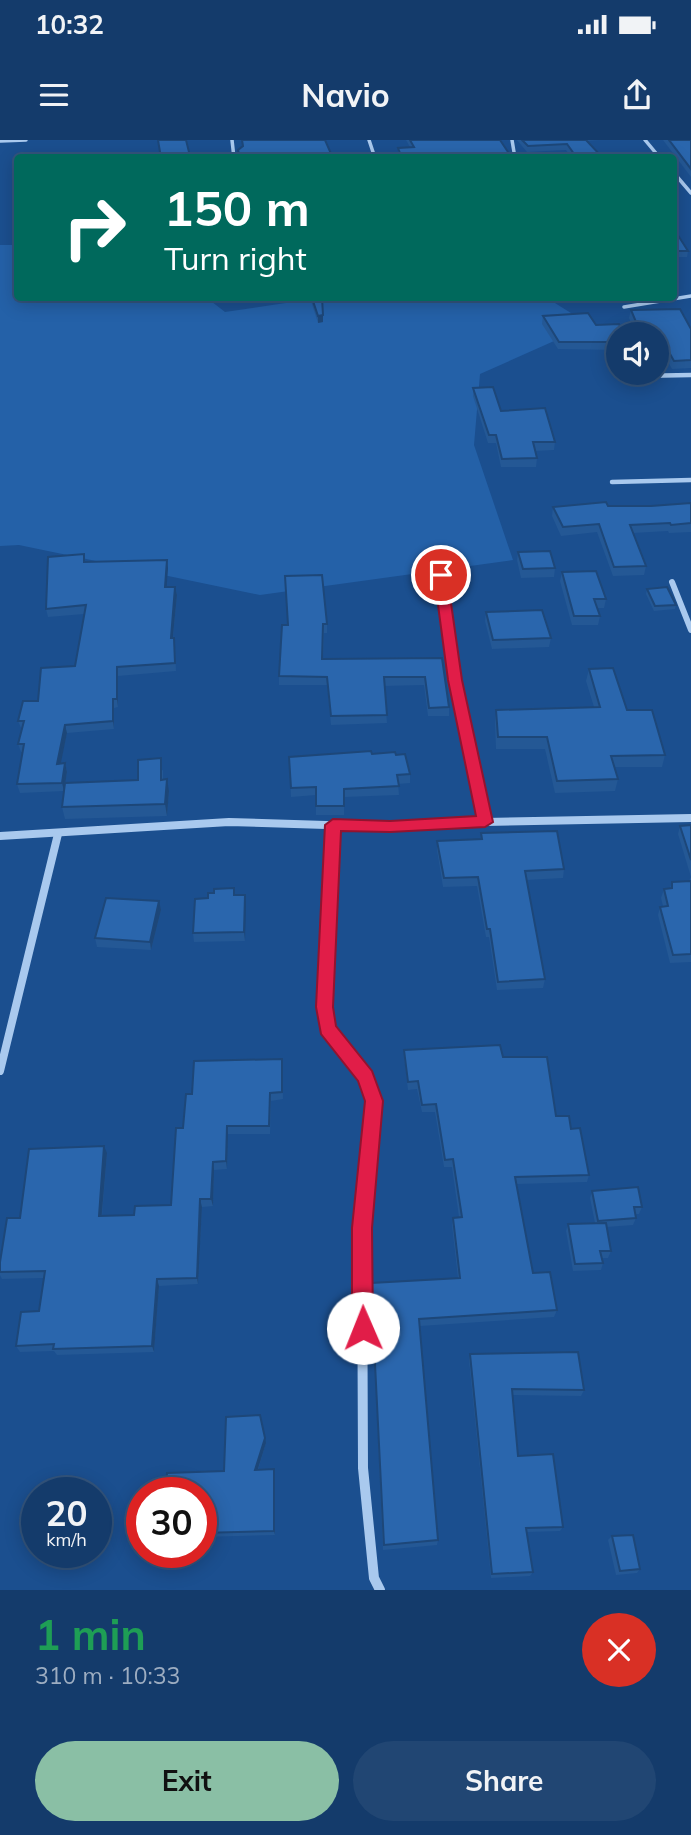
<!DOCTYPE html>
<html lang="en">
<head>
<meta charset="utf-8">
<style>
  body { margin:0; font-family:Mulish,sans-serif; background:#214673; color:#f1f3f6; height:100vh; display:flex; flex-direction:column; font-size:26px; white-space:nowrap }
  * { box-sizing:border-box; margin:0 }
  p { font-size:23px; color:#9dadc1 }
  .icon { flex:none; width:38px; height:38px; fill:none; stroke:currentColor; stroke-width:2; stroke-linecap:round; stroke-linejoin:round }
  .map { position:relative; height:1450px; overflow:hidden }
  .drawer { display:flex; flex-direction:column; background:#143b6b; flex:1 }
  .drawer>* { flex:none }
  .hud { position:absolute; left:14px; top:14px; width:663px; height:147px; border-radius:7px; box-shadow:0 4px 18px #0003,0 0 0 2px #33557e; background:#00695c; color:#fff; overflow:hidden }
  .fabs { position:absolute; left:606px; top:182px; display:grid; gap:14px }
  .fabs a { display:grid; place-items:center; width:63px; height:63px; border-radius:50%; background:#143b6b; box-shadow:0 4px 18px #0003,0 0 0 2px #33557e; font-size:35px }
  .speed { position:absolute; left:21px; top:1337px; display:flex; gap:14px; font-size:35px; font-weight:700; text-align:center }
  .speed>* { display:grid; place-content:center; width:91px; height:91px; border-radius:50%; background:#143b6b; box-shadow:0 4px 18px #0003,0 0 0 2px #33557e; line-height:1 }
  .speed small { font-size:18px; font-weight:400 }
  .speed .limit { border:10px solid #d22; background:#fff; color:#111 }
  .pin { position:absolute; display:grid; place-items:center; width:60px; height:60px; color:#fff; margin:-30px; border:4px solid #fff; border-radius:50%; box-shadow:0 2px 7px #0007 }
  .me { position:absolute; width:77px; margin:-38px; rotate:359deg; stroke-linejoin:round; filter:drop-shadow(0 0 5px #0008) }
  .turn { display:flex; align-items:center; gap:24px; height:147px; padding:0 35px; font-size:32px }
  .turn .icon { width:91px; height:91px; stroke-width:2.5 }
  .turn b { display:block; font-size:49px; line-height:60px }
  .round { display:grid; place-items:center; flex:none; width:74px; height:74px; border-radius:37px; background:#214673 }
  .overview { display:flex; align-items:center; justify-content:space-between; height:119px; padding:0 35px }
  h1 { font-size:42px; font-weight:700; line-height:52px; color:#1e9e55 }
  .cta { display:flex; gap:14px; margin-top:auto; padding:14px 35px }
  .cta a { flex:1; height:80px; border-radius:42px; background:#8abfa5; color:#111; font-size:28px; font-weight:700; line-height:80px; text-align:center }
  .cta a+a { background:#214673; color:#f1f3f6 }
  .status { display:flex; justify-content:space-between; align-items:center; height:49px; padding:0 35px; background:#143b6b; direction:ltr }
  .status svg { height:19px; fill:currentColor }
  header { display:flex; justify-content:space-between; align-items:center; height:91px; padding:0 35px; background:#143b6b; font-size:32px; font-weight:700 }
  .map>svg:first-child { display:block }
  .green { fill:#2461a8 }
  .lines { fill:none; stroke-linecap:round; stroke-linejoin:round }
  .minor-far4 { stroke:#a9c9ee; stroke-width:3.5 }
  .minor-far3 { stroke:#a9c9ee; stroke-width:4.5 }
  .minor-far2 { stroke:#a9c9ee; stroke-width:6 }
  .minor-far1 { stroke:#a9c9ee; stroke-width:8 }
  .minor { stroke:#a9c9ee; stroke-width:10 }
  .wall { fill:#245895 }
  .shaded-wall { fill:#1d4779 }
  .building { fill:#2a66ad; stroke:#1d4779; stroke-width:2 }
  .route { fill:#e11d48; stroke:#92132f; stroke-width:2 }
</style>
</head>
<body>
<div class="status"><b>10:32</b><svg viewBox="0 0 49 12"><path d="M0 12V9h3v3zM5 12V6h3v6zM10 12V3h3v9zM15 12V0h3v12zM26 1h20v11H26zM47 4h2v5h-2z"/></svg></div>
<header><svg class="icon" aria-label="menu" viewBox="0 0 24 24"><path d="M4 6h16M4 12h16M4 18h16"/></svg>Navio<svg class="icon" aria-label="share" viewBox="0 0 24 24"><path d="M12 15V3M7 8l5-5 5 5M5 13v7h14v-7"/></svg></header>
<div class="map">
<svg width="691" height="1450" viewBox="0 0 691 1450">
  <rect width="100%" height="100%" fill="#1b4f8f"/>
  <!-- green -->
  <polygon class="green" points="0,105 17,105 18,158 207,158 225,172 319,158 547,158 590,185 480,234 474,305 513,420 260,455 19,405 0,406"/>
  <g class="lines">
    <!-- minor-far4 -->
    <g class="minor-far4">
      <polyline points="232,0 234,18"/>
      <polyline points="369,0 375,18"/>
      <polyline points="512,0 515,18"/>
      <polyline points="645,0 660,18"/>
      <polyline points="0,1 26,0"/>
      <polyline points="674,33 691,53"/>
      <polyline points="624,167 691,156"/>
    </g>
    <!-- minor-far3 -->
    <g class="minor-far3">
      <polyline points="636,236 691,235"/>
      <polyline points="612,342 691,340"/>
    </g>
    <!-- minor-far2 -->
    <g class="minor-far2">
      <polyline points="441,434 455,540 480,660"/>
      <polyline points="672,442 691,490"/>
    </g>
    <!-- minor-far1 -->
    <g class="minor-far1">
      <polyline points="480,658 485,682"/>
      <polyline points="333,685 324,868 328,888 365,937 374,961 370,1008"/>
      <polyline points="0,696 229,682 390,687 485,682 691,678"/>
      <polyline points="0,931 58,694"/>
    </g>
    <!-- minor -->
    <polyline class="minor" points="370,1006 362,1088 363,1328 374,1438 380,1450"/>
  </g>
  <!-- wall -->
  <g class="wall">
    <polygon points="406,0 500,0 400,18 398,14 398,8 410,7"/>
    <polygon points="517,0 599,0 586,1 603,18 572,18 566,10 527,12"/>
    <polygon points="663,0 691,0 691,37"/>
    <polygon points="674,89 688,111 687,117 674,117"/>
    <polygon points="310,158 322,158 323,182 318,183"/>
    <polygon points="631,170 691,189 691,228 672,229 658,204 656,204 656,194 636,194 629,178"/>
    <polygon points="543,176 596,185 618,194 618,210 558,209 542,184"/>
    <polygon points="473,248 501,271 555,302 554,310 535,311 537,318 536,327 501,327 496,303 488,303 473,256"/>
    <polygon points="691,363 691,392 669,393 668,391 633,393 646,426 644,435 613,436 597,392 561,396 552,376 553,367 651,366"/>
    <polygon points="518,412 555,428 554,437 521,438 517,420"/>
    <polygon points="86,422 168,428 166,447 175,447 177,455 173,498 174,498 175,506 176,531 118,536 118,567 114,568 114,589 67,593 60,624 65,623 67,632 65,643 138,640 163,630 163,640 169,651 167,676 65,679 62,667 64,651 20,653 17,644 23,612 21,612 18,604 22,590 18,581 38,561 75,526 84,474 48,477 46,469"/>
    <polygon points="562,432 606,459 604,468 597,468 600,476 598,485 572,485 560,441"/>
    <polygon points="647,449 676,465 675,469 654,471 646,454"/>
    <polygon points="486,472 551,498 549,507 492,509 485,481"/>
    <polygon points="327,484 327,493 324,493 323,519 442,518 449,567 449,576 428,576 424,545 384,546 387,583 331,585 327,545 279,545 279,536 282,485"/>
    <polygon points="589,529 627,570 665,615 662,627 615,627 618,639 615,651 555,653 545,609 496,609 495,582 496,570 594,567 586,541"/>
    <polygon points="372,614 396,615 410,634 410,643 398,644 399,655 344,657 344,675 316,675 316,655 291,657 289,617"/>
    <polygon points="691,685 691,822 670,823 658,775 660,767 663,766 661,758 664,749 670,748 672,742 689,741 691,737 678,694 680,686"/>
    <polygon points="481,693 564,729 563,738 526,740 545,839 543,848 497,850 489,797 486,797 477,746 443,747 437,710 437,701 481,699"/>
    <polygon points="234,748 235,755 245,755 245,801 194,802 193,793 208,758 214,753"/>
    <polygon points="161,770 151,810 97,807 95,798"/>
    <polygon points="404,910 503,917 556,976 571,989 589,1035 587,1042 517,1044 533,1133 557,1170 554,1177 420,1186 438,1400 437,1405 383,1410 371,1143 458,1138 452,1085 453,1078 459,1077 452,1027 444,1027 435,972 422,972 417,949 408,950 404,918"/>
    <polygon points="282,919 283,959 271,961 270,994 228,994 227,1029 214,1030 213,1066 202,1067 198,1144 159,1146 154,1212 57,1215 54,1211 20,1212 16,1206 39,1171 44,1138 2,1139 0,1135 0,1122 20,1078 107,1013 102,1076 134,1075 171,1065 183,988 192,954"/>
    <polygon points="592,1051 642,1067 639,1074 635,1074 636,1078 633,1085 606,1087 611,1111 608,1118 602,1118 603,1123 601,1130 573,1131 566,1091 568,1084 595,1083 590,1058"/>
    <polygon points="470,1214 584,1250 581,1256 512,1255 518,1316 563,1387 560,1391 527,1392 533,1432 530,1436 491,1438 469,1220"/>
    <polygon points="266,1303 258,1330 275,1334 275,1395 201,1397 201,1353 224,1331"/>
    <polygon points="612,1396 640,1429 637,1433 616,1435 608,1400"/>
  </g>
  <!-- shaded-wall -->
  <g class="shaded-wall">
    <polygon points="323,175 323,182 318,183 318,176"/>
    <polygon points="167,420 168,428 166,455 165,447"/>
    <polygon points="175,447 177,455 172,506 171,498"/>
    <polygon points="117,527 118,536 118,567 117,559"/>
    <polygon points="113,559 114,568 114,589 113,581"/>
    <polygon points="65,585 67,593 59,632 57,624"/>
    <polygon points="65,623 67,632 64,651 62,643"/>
    <polygon points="167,639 169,651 167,676 165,664"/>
    <polygon points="245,755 246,763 245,801 244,792"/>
    <polygon points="159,761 161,770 151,810 150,802"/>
    <polygon points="227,986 228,994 227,1029 226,1021"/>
    <polygon points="104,1006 107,1013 101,1083 99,1076"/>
    <polygon points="213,1022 214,1030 213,1066 211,1059"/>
    <polygon points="200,1059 202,1067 198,1144 197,1138"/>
    <polygon points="157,1139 159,1146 154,1212 152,1206"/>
    <polygon points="265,1298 266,1303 256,1335 255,1330"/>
    <polygon points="274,1329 275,1334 275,1395 274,1391"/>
  </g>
  <!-- building -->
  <g class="building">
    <polygon points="158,0 186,0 190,16 161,18"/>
    <polygon points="242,0 325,0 332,16 351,15 352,18 240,18 238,10 243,6"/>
    <polygon points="410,0 500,0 512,18 402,18 398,8 414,7"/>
    <polygon points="522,0 586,0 603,18 577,18 567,4 528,6"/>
    <polygon points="669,0 691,0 691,29"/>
    <polygon points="674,89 688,111 674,111"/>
    <polygon points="312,158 322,158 323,175 318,176"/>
    <polygon points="680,169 691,189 691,220 674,221 660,196 656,196 656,194 641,194 631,170"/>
    <polygon points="588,173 596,185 619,184 623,194 618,194 618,202 559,202 543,176"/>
    <polygon points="493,247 501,271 545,268 555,302 533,302 537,318 502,319 496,295 489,295 473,248"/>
    <polygon points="606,362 608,366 651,366 691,363 691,383 671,385 670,383 630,385 646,426 614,427 599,384 563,387 553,367"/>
    <polygon points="550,411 555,428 523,429 518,412"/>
    <polygon points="84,414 84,422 167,420 165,447 175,447 171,498 174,498 175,523 117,527 117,559 113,559 113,581 65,585 57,624 65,623 62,643 17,644 24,604 18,604 24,581 18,581 23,561 38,561 41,528 75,526 86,465 46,469 48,417"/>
    <polygon points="596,431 606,459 594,459 600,476 574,476 562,432"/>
    <polygon points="322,435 327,484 323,484 322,519 442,518 449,567 429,568 425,537 384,537 387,575 331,576 327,537 279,536 282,485 288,485 285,436"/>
    <polygon points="667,447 676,465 655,466 647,449"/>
    <polygon points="542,470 551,498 493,500 486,472"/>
    <polygon points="613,528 627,570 652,570 665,615 611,616 618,639 557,641 547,597 498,597 496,570 600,567 589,529"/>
    <polygon points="371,611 372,614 395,612 396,615 405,614 410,634 397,635 399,646 344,649 344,666 316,666 316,647 291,648 289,617"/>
    <polygon points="161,618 161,640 167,639 165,664 62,667 65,643 138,640 138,620"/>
    <polygon points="691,685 691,720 680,686"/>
    <polygon points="557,691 564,729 525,731 545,839 498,842 490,789 487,789 478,737 444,738 437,701 482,699 481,693"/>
    <polygon points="691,741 691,814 673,815 660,767 668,766 664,749 672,748 672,742"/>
    <polygon points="234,748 234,755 245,755 244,792 193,793 195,759 208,758 208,753 214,753 214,749"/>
    <polygon points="106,758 159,761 150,802 95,798"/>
    <polygon points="500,905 503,917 547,917 556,976 569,976 571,989 580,988 589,1035 515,1037 533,1133 550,1132 557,1170 419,1179 438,1400 384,1405 371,1143 460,1138 453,1078 462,1077 453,1019 445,1020 436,964 422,965 418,941 408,942 404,910"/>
    <polygon points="282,919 282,952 270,953 269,986 227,986 226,1021 213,1022 211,1059 200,1059 197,1138 157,1139 152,1206 53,1209 54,1204 16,1206 21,1172 39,1171 45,1131 0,1132 0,1122 7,1078 20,1078 29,1009 104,1006 99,1076 134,1075 135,1066 171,1065 176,988 183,988 186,954 192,954 194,921"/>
    <polygon points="638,1047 642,1067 634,1067 636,1078 598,1081 592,1051"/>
    <polygon points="606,1083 611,1111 600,1111 603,1123 575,1124 568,1084"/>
    <polygon points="578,1212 584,1250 512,1249 518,1316 553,1314 563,1387 526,1388 533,1432 492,1434 470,1214"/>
    <polygon points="260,1275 265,1298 255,1330 274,1329 274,1391 201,1393 201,1353 166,1353 167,1333 224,1331 226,1277"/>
    <polygon points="633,1395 640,1429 620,1431 612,1396"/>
  </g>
  <!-- route -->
  <polygon class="route" points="441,431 447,435 462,540 493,682 485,687 390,692 341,691 333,867 336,886 372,931 383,961 372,1088 373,1188 370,1196 363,1199 355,1196 352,1188 352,1088 365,961 358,941 321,894 316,867 325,685 333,679 390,681 476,676 448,540 434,435"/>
</svg>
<div class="fabs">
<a><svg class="icon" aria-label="sound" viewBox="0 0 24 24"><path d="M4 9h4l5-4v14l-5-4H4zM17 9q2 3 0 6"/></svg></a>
</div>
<div class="speed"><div>20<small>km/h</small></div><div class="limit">30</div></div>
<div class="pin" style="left:441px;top:435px;background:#d93025"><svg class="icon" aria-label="arrive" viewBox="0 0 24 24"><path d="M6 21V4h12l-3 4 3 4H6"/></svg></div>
<svg class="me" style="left:363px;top:1188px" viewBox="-20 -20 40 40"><circle r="19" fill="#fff"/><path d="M0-13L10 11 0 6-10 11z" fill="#e11d48"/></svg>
<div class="hud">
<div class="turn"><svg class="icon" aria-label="right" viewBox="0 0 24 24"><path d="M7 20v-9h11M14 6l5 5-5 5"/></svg><div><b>150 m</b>Turn right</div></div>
</div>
</div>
<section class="drawer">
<div class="overview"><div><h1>1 min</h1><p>310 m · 10:33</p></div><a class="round" style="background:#d93025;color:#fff"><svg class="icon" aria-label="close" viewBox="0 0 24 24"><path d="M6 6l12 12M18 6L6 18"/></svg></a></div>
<div class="cta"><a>Exit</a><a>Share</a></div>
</section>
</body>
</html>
